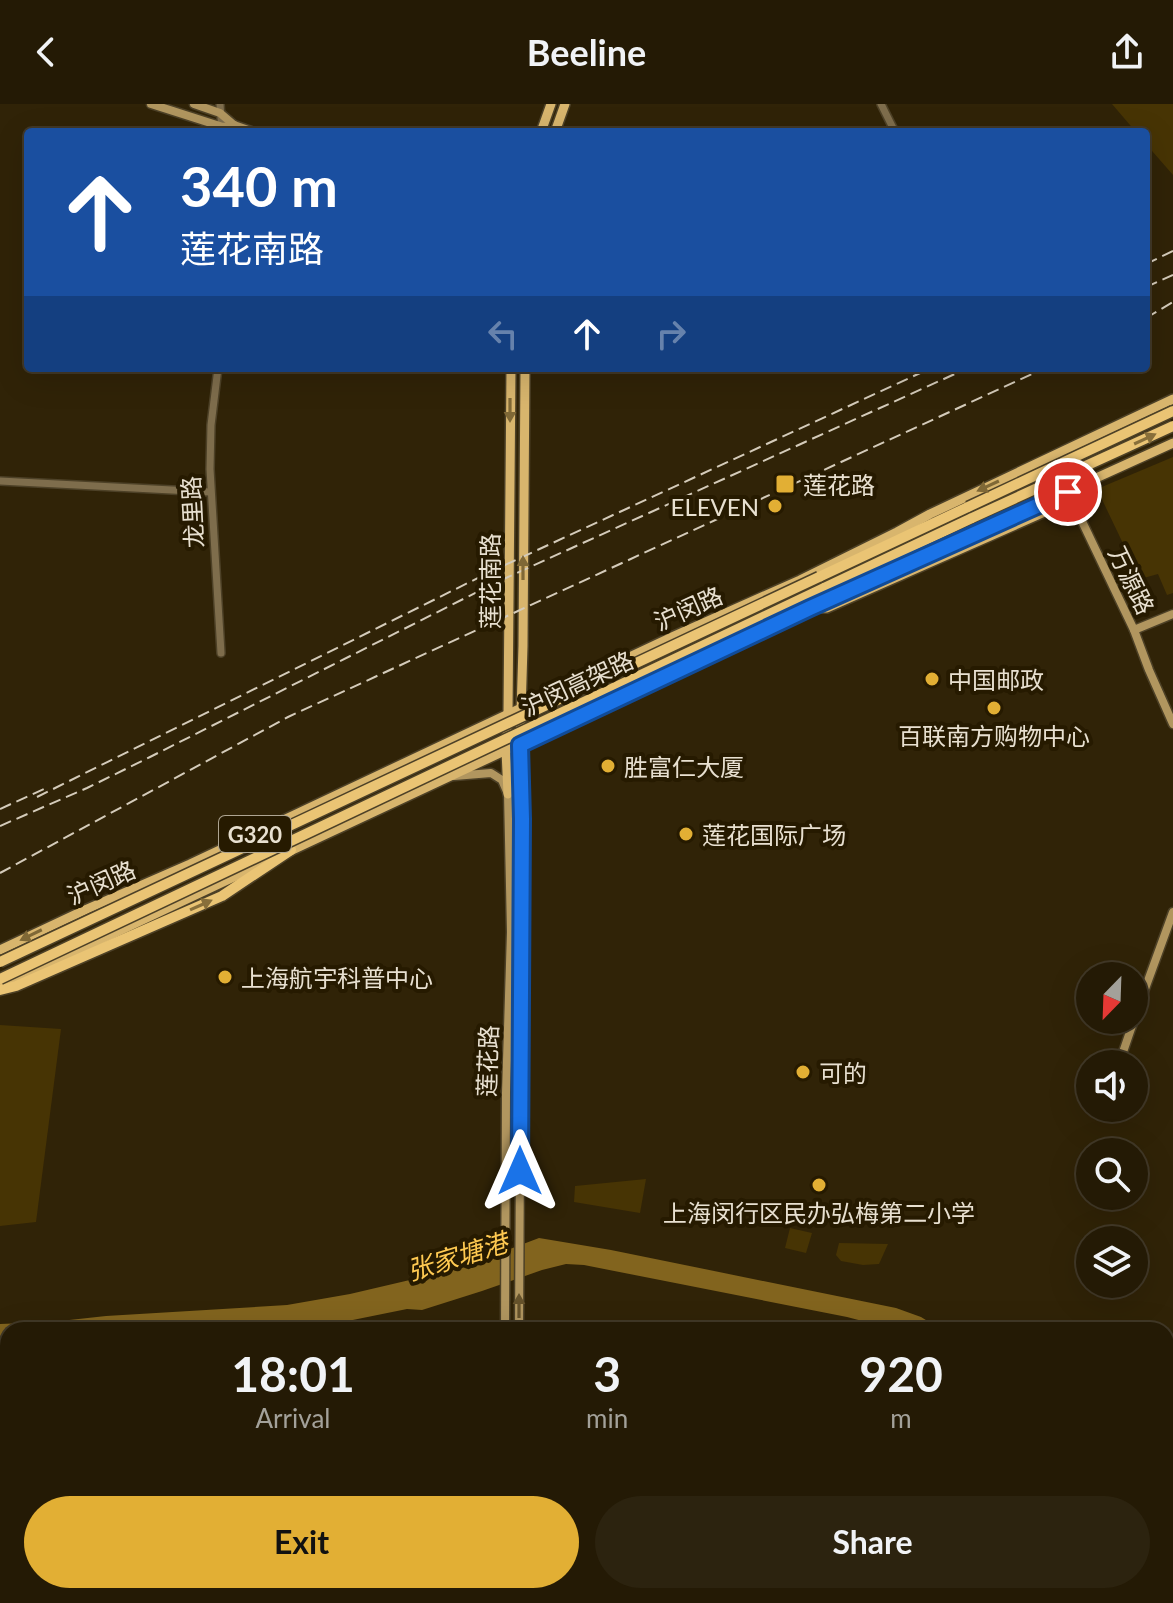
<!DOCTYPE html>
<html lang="en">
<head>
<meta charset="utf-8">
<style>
  body { margin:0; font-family:Lato,"Noto Sans SC",sans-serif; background:#2c230f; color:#f1f3f6; height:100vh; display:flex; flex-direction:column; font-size:30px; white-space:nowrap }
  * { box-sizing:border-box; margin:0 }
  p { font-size:26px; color:#a3a19a }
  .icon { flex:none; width:44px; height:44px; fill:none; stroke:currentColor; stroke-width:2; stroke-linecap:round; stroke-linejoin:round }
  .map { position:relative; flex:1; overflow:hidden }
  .sheet { position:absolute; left:0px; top:1218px; width:1174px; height:282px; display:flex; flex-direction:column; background:#241a05; border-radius:24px 24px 0 0; box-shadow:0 8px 32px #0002,0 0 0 2px #413827 }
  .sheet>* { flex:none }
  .hud { position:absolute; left:24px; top:24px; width:1126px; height:244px; border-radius:8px; box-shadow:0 8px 32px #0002,0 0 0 2px #413827; background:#1a4fa0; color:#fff; overflow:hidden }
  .needle { width:52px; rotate:203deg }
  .controls { position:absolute; left:1076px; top:858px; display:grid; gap:16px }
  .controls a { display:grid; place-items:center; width:72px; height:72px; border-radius:50%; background:#241a05; box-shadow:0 8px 32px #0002,0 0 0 2px #413827; font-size:40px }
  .pin { position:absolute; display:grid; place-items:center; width:68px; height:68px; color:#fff; margin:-34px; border:4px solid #fff; border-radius:50%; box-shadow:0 2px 8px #0007 }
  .me { position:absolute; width:88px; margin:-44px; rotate:0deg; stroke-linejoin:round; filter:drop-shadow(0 0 6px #0008) }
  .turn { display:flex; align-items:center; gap:28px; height:168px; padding:0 24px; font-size:36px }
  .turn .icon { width:104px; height:104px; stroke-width:2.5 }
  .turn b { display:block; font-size:56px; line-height:68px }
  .lanes { display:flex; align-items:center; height:76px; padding:0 24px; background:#0003; justify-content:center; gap:40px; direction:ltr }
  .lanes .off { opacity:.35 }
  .eta { display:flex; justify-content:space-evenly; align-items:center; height:136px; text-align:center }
  .eta b { font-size:48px; font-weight:700; line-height:56px }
  .cta { display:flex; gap:16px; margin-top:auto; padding:16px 24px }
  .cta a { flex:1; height:92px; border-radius:48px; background:#e2af34; color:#111; font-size:32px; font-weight:700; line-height:92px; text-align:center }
  .cta a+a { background:#2c230f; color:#f1f3f6 }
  header { display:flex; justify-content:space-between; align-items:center; height:104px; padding:0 24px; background:#241a05; font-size:36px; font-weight:700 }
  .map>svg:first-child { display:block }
  .green { fill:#473404 }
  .water { fill:#82641e }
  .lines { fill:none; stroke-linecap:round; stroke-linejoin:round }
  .tertiary-casing { stroke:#4d4127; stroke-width:10 }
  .secondary-casing { stroke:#4d4127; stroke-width:11 }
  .primary-casing { stroke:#4d4127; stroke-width:12 }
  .trunk-casing { stroke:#4d4127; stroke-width:13 }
  .tertiary { stroke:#7e6d4c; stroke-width:7 }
  .secondary { stroke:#b1965f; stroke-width:8 }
  .primary { stroke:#d8b56d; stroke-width:9 }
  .trunk { stroke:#eac474; stroke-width:10 }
  .rail { stroke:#d4cbba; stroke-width:2; stroke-dasharray:12 6; stroke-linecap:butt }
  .trunk-bridge-casing { stroke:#4d4127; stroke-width:13; stroke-linecap:butt }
  .trunk-bridge { stroke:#eac474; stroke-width:10 }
  .oneway { fill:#7f6836 }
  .oneway2 { fill:#886f3a }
  .oneway3 { fill:#65522b }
  .route-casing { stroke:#114b97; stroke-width:20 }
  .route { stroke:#1a73e8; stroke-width:14 }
  .poi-dot { fill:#e2af34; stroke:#261a00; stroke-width:3 }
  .labels { text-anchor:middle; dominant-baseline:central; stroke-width:8; stroke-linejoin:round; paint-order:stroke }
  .shield { fill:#261a00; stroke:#aea592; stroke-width:2 }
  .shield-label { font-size:22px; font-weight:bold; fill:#e8e0d0 }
  .poi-label { font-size:24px; fill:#e8e0d0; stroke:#261a00; text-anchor:start }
  .street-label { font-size:24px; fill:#e8e0d0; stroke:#261a00 }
  .water-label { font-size:26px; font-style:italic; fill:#fec951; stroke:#261a00 }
</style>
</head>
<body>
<header><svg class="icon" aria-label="back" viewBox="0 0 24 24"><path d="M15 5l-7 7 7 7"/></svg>Beeline<svg class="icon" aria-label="share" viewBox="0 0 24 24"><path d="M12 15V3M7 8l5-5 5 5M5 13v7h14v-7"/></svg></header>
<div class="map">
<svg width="1173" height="1499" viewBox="0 0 1173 1499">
  <rect width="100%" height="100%" fill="#302307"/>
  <!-- green -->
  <g class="green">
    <polygon points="1112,0 1173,0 1173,71 1146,40 1146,28 1136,28"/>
    <polygon points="1173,353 1173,489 1167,491 1158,470 1140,475 1097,385"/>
    <polygon points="0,921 61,925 36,1118 0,1122"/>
    <polygon points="646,1075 640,1109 574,1098 575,1082"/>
    <polygon points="790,1124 812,1129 806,1149 785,1144"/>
    <polygon points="839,1139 888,1140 879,1160 863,1161 841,1157 836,1151"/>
    <polygon points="0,1398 8,1400 8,1492 94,1492 94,1499 0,1499"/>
  </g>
  <!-- water -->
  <polygon class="water" points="539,1134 611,1146 896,1204 921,1213 942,1226 897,1226 847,1213 584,1161 566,1160 542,1166 482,1187 422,1206 407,1205 328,1221 286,1226 8,1226 8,1242 0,1242 0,1220 51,1218 106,1212 287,1201 350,1190 491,1157 499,1149"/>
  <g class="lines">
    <!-- tertiary casing -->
    <g class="tertiary-casing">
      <g id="tertiary">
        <polyline points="220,0 222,28"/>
        <polyline points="881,0 895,28"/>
        <polyline points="218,264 211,321 210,365 221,549"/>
        <polyline points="0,377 210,388"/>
      </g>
    </g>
    <!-- secondary casing -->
    <g class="secondary-casing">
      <g id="secondary">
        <polyline points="151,0 223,23 234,21"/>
        <polyline points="194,0 220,9 234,21 254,28"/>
        <polyline points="1057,371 1068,388 1134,526 1149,566 1173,620"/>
        <polyline points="1134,526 1173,510"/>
        <polyline points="454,672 491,669 502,676 508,690 511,828 506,989 505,1226"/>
        <polyline points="1134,915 1173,808"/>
        <polyline points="1122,951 1134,916"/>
        <polyline points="519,1226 522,685"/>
        <polyline points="507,1499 508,1492"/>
      </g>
    </g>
    <!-- primary casing -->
    <g class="primary-casing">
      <g id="primary">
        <polyline points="541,28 551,0"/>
        <polyline points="555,28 565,0"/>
        <polyline points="815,504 827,504 1047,407 1063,393"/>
        <polyline points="522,685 520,641 523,542 525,264"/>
        <polyline points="508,690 506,647 508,610 511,264"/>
        <polyline points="286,749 810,504 1173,339"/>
        <polyline points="0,846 87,805 190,760 674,532 800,476 897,428 930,410 1173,295"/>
        <polyline points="0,883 268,757"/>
      </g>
    </g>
    <!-- trunk casing -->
    <g class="trunk-casing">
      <g id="trunk">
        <polyline points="819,473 968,403"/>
        <polyline points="824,484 972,414"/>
        <polyline points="0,886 16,882 222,792 291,746"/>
      </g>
    </g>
    <!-- tertiary -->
    <use href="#tertiary" class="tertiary"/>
    <!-- secondary -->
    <use href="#secondary" class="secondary"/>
    <!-- primary -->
    <use href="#primary" class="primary"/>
    <!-- trunk -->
    <use href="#trunk" class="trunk"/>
    <!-- rail -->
    <g class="rail">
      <polyline points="1146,160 1173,147"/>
      <polyline points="1146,183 1173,171"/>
      <polyline points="1146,214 1173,198"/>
      <polyline points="37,693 492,467 931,264"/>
      <polyline points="0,705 44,685"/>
      <polyline points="0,722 87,684 150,653 497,478 968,264"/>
      <polyline points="0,769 288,613 1045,264"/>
    </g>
    <!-- trunk-bridge casing -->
    <g class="trunk-bridge-casing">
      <g id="trunk-bridge">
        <polyline points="968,403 1173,307"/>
        <polyline points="972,414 1173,322"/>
        <polyline points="0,858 819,473"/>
        <polyline points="0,875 824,484"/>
      </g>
    </g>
    <!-- trunk-bridge -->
    <use href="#trunk-bridge" class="trunk-bridge"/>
  </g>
  <!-- one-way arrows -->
  <defs><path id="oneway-solid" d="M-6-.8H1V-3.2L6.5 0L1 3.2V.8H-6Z" transform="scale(2)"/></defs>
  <g class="oneway">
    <use href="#oneway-solid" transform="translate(510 306) rotate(90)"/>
    <use href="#oneway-solid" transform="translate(988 382) rotate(155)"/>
    <use href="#oneway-solid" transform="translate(523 464) rotate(-90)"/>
    <use href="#oneway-solid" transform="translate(31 831) rotate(154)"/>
  </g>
  <g class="oneway2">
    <use href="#oneway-solid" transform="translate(1145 335) rotate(-25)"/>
    <use href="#oneway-solid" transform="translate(201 801) rotate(-24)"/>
  </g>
  <use class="oneway3" href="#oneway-solid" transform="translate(519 1202) rotate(-90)"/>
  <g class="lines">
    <!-- route casing -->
    <g class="route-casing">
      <polyline id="route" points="520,1067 522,715 520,641 810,504 1068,388"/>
    </g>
    <!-- route -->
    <use href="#route" class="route"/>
  </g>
  <!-- markers -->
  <g class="poi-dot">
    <rect x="775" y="370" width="20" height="20" rx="4"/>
    <circle cx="775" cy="402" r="8"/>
    <circle cx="932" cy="575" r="8"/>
    <circle cx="994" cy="604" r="8"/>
    <circle cx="608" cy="662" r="8"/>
    <circle cx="686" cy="730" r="8"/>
    <circle cx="225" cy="873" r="8"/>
    <circle cx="803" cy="968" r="8"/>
    <circle cx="819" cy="1081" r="8"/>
  </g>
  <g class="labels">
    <!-- shield labels -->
    <rect class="shield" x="219" y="712" width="72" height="36" rx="6"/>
    <g class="shield-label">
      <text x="255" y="730">G320</text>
    </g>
    <!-- poi labels -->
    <g class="poi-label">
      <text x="803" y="380">莲花路</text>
      <text x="759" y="402" text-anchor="end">ELEVEN</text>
      <text x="948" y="575">中国邮政</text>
      <text x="994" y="631" text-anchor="middle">百联南方购物中心</text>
      <text x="624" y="662">胜富仁大厦</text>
      <text x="702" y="730">莲花国际广场</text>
      <text x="241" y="873">上海航宇科普中心</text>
      <text x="819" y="968">可的</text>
      <text x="819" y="1108" text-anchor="middle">上海闵行区民办弘梅第二小学</text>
    </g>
    <!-- street labels -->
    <g class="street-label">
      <text transform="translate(192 408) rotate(-93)">龙里路</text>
      <text transform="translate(1132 476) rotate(64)">万源路</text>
      <text transform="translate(489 477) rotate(-90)">莲花南路</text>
      <text transform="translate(688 504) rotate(-24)">沪闵路</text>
      <text transform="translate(577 579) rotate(-25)">沪闵高架路</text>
      <text transform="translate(101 778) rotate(-24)">沪闵路</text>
      <text transform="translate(487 957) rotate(-88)">莲花路</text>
    </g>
    <!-- water labels -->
    <g class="water-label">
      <text transform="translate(457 1152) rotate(-17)">张家塘港</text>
    </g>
  </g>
</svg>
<div class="controls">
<a><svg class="needle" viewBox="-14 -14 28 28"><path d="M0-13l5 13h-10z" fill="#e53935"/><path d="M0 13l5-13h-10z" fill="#a3a19a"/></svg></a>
<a><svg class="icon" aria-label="sound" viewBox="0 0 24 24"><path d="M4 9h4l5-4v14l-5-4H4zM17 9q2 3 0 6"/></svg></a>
<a><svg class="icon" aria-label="search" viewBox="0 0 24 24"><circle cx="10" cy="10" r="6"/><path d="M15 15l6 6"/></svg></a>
<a><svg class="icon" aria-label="layers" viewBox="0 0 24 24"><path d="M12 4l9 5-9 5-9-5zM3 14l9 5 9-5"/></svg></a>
</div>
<div class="pin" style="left:1068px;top:388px;background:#d93025"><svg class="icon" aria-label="arrive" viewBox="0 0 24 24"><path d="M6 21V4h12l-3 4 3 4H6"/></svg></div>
<svg class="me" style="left:520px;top:1067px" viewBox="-20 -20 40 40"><path d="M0-17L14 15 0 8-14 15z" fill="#1a73e8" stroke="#fff" stroke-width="4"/></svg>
<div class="hud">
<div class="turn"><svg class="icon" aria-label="ahead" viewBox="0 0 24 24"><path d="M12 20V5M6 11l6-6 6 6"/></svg><div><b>340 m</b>莲花南路</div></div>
<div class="lanes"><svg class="icon off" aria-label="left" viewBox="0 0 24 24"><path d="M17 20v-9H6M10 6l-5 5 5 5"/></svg><svg class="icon" aria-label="ahead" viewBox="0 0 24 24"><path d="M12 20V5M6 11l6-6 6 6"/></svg><svg class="icon off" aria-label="right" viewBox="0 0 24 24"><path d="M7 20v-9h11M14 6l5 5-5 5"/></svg></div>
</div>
<section class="sheet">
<div class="eta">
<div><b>18:01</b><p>Arrival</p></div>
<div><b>3</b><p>min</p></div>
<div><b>920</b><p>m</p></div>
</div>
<div class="cta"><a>Exit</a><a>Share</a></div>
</section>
</div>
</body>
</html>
